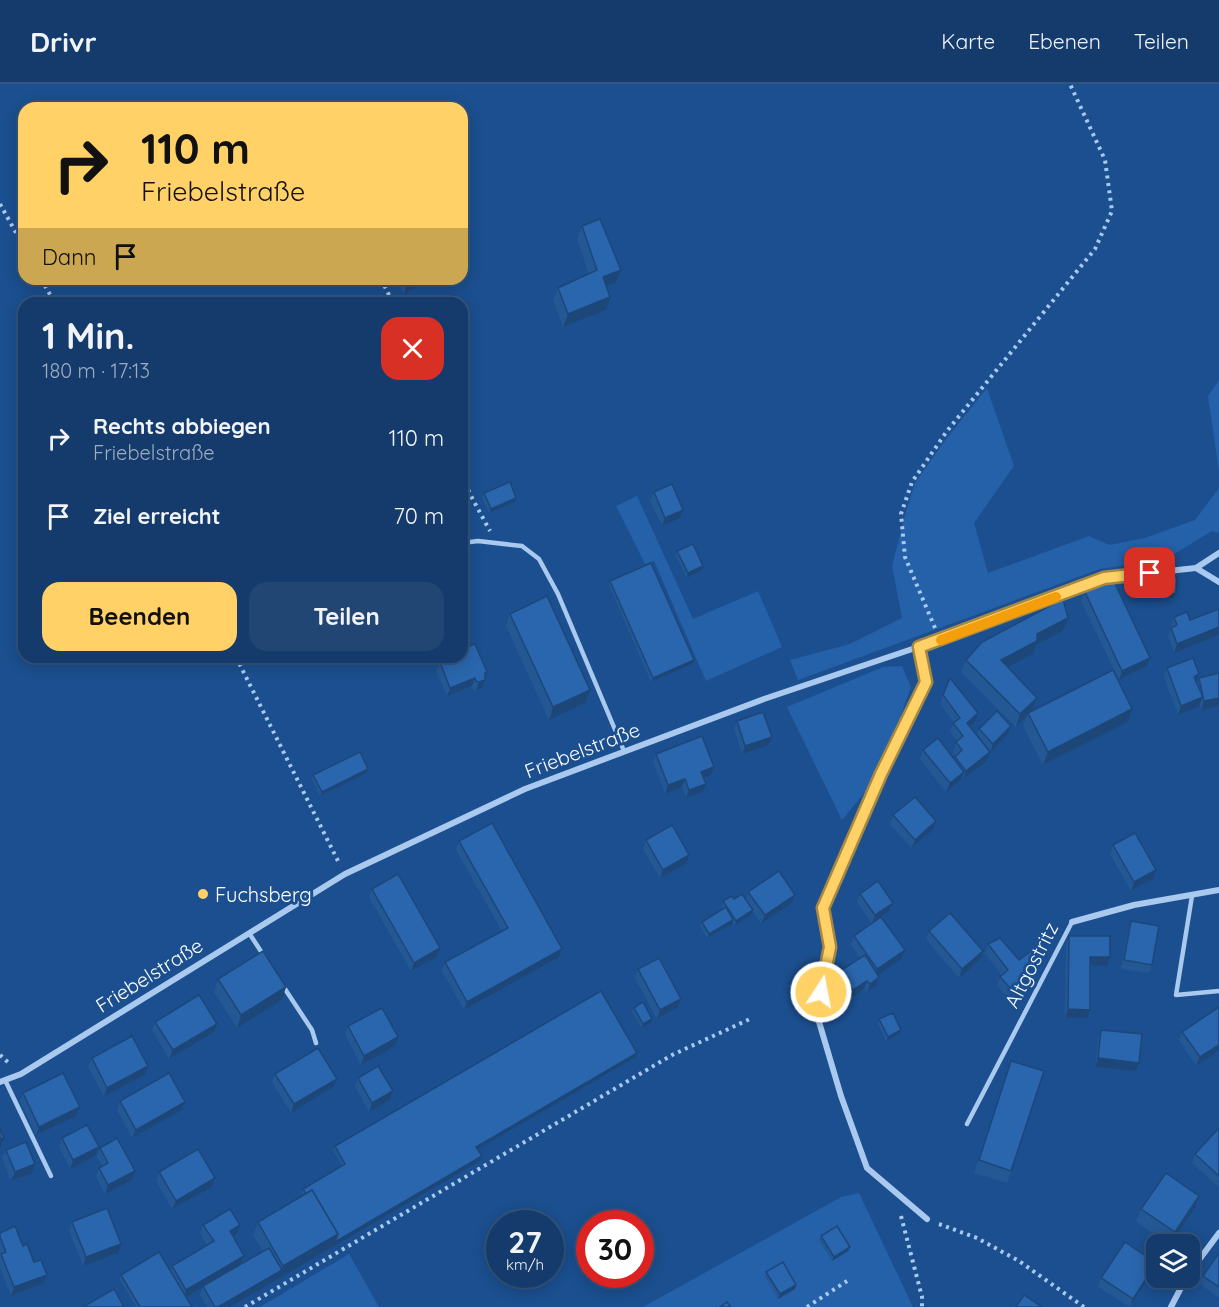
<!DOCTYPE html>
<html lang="de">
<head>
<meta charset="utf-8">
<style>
  body { margin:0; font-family:Quicksand,sans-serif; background:#214673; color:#f1f3f6; height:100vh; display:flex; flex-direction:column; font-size:22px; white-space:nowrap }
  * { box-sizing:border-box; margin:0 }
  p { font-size:20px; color:#9dadc1 }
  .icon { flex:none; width:33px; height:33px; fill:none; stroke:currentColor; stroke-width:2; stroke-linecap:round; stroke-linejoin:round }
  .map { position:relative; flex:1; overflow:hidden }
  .panel { position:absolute; left:18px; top:213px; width:450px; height:366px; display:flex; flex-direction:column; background:#143b6b; border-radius:18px; box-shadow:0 3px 15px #0003,0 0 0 2px #33557e }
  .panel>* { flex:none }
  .top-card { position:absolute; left:18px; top:18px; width:450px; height:183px; border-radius:18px; box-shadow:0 3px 15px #0003,0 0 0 2px #33557e; background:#ffd166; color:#111; overflow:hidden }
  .fabs { position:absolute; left:1146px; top:1150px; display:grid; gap:12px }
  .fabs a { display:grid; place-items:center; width:54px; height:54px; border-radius:12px; background:#143b6b; box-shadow:0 3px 15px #0003,0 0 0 2px #33557e; font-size:30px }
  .speed { position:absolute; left:486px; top:1126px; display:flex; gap:12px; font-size:30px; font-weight:700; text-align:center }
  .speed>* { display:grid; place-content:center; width:78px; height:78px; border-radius:50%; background:#143b6b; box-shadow:0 3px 15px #0003,0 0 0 2px #33557e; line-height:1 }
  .speed small { font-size:15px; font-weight:400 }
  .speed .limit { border:9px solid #d22; background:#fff; color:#111 }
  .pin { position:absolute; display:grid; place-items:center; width:51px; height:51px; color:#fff; margin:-26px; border-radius:12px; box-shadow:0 3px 9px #0006 }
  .me { position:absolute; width:66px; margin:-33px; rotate:11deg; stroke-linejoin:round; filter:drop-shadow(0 0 4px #0008) }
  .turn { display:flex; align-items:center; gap:21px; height:126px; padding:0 24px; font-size:27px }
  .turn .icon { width:78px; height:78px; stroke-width:2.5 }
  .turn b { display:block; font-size:42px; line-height:51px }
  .then { display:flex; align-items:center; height:57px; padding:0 24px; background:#0003; gap:12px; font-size:22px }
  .round { display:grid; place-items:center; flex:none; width:63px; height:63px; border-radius:18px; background:#214673 }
  .headline { display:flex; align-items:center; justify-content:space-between; height:102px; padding:0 24px }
  h1 { font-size:36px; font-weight:700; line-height:45px }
  .cta { display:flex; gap:12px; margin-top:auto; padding:12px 24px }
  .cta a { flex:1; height:69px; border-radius:18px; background:#ffd166; color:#111; font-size:24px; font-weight:700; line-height:69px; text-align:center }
  .cta a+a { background:#214673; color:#f1f3f6 }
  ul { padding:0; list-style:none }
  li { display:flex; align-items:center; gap:18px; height:78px; padding:0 24px }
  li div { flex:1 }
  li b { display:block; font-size:22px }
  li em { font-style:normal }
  header { display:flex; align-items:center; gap:36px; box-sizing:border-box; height:84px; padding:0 30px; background:#143b6b; border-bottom:2px solid #33557e }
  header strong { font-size:28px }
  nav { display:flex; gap:33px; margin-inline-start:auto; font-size:21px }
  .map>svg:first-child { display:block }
  .green { fill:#2461a8 }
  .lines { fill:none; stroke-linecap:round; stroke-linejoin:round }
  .path { stroke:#a9c9ee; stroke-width:4; stroke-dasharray:3 4.5; stroke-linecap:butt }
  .service { stroke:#a9c9ee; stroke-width:4.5 }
  .minor { stroke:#a9c9ee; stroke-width:6 }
  .wall { fill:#245895 }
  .shaded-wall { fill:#1d4779 }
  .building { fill:#2a66ad; stroke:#1d4779; stroke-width:1.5 }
  .route-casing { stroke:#a68842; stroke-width:15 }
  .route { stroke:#ffd166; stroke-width:10 }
  .slow { stroke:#f59e0b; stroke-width:10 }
  .poi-dot { fill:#ffd166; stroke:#1b4f8f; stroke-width:2 }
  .labels { text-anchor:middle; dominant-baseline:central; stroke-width:6; stroke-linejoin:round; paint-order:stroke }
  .street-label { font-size:20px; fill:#fff; stroke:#1b4f8f }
  .poi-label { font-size:20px; fill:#fff; stroke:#1b4f8f; text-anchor:start }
</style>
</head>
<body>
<header>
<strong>Drivr</strong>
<nav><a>Karte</a><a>Ebenen</a><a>Teilen</a></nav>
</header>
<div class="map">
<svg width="1219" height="1223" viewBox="0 0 1219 1223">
  <rect width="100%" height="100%" fill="#1b4f8f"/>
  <!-- green -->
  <g class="green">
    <polygon points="1219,296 1219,387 1208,312"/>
    <polygon points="987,304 1014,382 974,439 988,489 1089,452 1110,461 1145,454 1195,436 1219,404 1219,449 1212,447 1166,475 1100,485 798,596 790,576 850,560 902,534 892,482 905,431 915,399 946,355"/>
    <polygon points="637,412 693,535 758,507 782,563 706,597 654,477 645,480 616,422"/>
    <polygon points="902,582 911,603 881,689 842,736 787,623 883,583"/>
    <polygon points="859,1109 913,1223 643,1223 841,1113"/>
    <polygon points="349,1170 379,1223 260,1223"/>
  </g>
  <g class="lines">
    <!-- path -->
    <g class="path">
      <polyline points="291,19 294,24"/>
      <polyline points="0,120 24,163"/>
      <polyline points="41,195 55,219"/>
      <polyline points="381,195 393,219"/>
      <polyline points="462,392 471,412 490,447"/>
      <polyline points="935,544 905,473 901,430 912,398 947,347 1095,165 1112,127 1105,76 1070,0"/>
      <polyline points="236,573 339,779"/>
      <polyline points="0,971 11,981"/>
      <polyline points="901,1132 922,1213 922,1223"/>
      <polyline points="939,1140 977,1154 1019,1177 1084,1223"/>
      <polyline points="245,1223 672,971 750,935"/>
      <polyline points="807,1223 847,1197"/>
    </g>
    <!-- service -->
    <g class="service">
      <polyline points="462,459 478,457 522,462 539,475 558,510 624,667"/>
      <polyline points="1192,812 1176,911 1219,907"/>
      <polyline points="249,849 264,872"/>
      <polyline points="283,902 312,946 316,959"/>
      <polyline points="5,996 51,1092"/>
      <polyline points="967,1040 1072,838"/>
    </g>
    <!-- minor -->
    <g class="minor">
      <polyline points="1196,484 1219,498"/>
      <polyline points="919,563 926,598 881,689 823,824 830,863 817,931 841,1012 867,1084 927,1135"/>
      <polyline points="1072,838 1134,821 1219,806"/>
      <polyline points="0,998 21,990 345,790 525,705 764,615 939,556 1104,494 1196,484 1219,469"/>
      <polyline points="1190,1188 1219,1149"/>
      <polyline points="1171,1223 1186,1194"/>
    </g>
  </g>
  <!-- wall -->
  <g class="wall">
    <polygon points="582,142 621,186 616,199 607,202 606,226 563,243 553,217 558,204 589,190 577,155"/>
    <polygon points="396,195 427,195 426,199 404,210"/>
    <polygon points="654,408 683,426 680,434 662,442 650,417"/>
    <polygon points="484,409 516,414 515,418 489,429 482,413"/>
    <polygon points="677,467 702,486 687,494 676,472"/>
    <polygon points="1155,491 1174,514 1152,513 1153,495"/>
    <polygon points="610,497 692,580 651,598 609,501"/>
    <polygon points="1085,508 1150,574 1147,582 1119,596 1081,517"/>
    <polygon points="1219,525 1219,551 1174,569 1168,552 1172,543 1171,541 1174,533 1190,536"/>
    <polygon points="510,530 585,619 549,636 506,542"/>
    <polygon points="1068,534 1063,547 1036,561 1033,570 1007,583 1032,626 1030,629 1132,625 1128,638 1043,681 1023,642 1027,631 1016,643 961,588 966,576"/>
    <polygon points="448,573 462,573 487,588 482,604 476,606 473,606 472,602 447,612 436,587 440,578 447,575"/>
    <polygon points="1167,584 1197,599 1199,594 1219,589 1219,622 1201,626 1200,621 1178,631 1164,593"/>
    <polygon points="943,611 978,629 975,638 970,642 977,651 979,645 1008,650 990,669 987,677 963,695 962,694 961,696 946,708 920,675 923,666 954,675 956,672 953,667 957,657 950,647 954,639 940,620"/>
    <polygon points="737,637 772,653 769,661 742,670 734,645"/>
    <polygon points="656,670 714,683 711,691 704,694 703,708 686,714 682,703 665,710 653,678"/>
    <polygon points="368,685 367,689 320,712 312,695 313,691"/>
    <polygon points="893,731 936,737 933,746 911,764 890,740"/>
    <polygon points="646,756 686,780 660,794 643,765"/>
    <polygon points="459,757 559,873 464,926 442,887 445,878 502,847 456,766"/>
    <polygon points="1113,761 1156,786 1153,795 1131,807 1110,770"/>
    <polygon points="372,805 440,864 437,873 411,887 369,813"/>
    <polygon points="748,808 795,811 792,819 761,840 753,827 751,831 735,841 732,838 732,840 707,854 700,842 702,838 724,825 722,822 723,817 734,815 746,815"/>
    <polygon points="860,810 893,819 889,827 872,840 857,818"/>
    <polygon points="1131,837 1152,881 1149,889 1121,885 1128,846"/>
    <polygon points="929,847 983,867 980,876 959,894 926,855"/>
    <polygon points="854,852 905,866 901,875 878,891 876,902 867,908 864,905 850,915 837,895 840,887 860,874 851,861"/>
    <polygon points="1069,852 1110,873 1107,882 1090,881 1087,934 1065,934 1066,861"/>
    <polygon points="988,860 1019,876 1045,874 1030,886 1030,898 1011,916 997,902 1000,893 1002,892 985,869"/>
    <polygon points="638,885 681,915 678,923 657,935 635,894"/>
    <polygon points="218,895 282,916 237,944 214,908"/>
    <polygon points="634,924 651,939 642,944 632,928"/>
    <polygon points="1219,924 1219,967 1196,982 1179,956 1182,948"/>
    <polygon points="879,935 901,946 900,950 886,957 878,940"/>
    <polygon points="155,938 214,948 169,975 152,946"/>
    <polygon points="348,942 398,953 395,962 361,981 345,950"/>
    <polygon points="1101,946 1136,987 1095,983 1098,955"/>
    <polygon points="637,969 636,973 478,1065 482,1072 480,1077 230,1223 207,1223 200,1211 203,1203 186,1213 192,1223 136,1223 120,1196 121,1191 170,1187 172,1182 207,1161 200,1149 203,1141 237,1150 233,1152 244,1172 241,1180 263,1167 253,1151 258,1138 303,1112 302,1109 303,1105 342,1081 333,1066 335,1062"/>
    <polygon points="92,974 145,991 104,1012 88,983"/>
    <polygon points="1007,989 1011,1087 1007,1099 974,1089"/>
    <polygon points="275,990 333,1003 291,1029 272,998"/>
    <polygon points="358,994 393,1007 390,1016 369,1028 355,1002"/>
    <polygon points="23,1009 80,1023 76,1032 36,1051 20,1017"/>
    <polygon points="120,1017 185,1018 182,1026 132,1054 117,1026"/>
    <polygon points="1219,1045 1219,1103 1192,1079 1195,1070"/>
    <polygon points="62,1054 99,1063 95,1072 70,1085 59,1062"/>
    <polygon points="100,1064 135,1087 132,1096 105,1110 96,1092 99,1084 102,1082 97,1073"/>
    <polygon points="6,1066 32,1089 11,1097 2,1074"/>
    <polygon points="159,1088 212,1103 172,1125 156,1097"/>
    <polygon points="1195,1124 1170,1161 1136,1138 1141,1125"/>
    <polygon points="72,1138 118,1169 83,1182 69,1147"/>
    <polygon points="0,1149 23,1162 34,1178 47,1191 44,1199 11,1212 0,1184"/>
    <polygon points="821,1152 850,1163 848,1167 832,1177 819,1156"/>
    <polygon points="1219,1169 1219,1214 1200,1200 1203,1192"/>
    <polygon points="1153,1187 1130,1223 1098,1203 1101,1194"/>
    <polygon points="766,1188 796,1201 795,1205 778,1215 765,1192"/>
  </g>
  <!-- shaded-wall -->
  <g class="shaded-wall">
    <polygon points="621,186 616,199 599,205 603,193"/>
    <polygon points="413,195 427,195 426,199 404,210 408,197"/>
    <polygon points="610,213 606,226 563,243 568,230"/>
    <polygon points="516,414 515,418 489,429 491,425"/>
    <polygon points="683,426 680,434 662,442 665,434"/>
    <polygon points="703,482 702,486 687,494 688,489"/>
    <polygon points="1154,509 1176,510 1174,514 1152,513"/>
    <polygon points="1068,534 1063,547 1036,561 1033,570 996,589 1001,576 1037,550"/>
    <polygon points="1219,543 1219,551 1174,569 1177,560"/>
    <polygon points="1150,574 1147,582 1119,596 1122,587"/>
    <polygon points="694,576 692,580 651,598 653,594"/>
    <polygon points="487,588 482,604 476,606 479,598 485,589"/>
    <polygon points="1199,590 1196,598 1194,593"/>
    <polygon points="475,594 472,602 447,612 450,604"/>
    <polygon points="590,606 585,619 549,636 553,623"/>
    <polygon points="1203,613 1199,622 1178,631 1181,622"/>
    <polygon points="1037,614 1032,626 1016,643 1020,630"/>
    <polygon points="1219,614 1219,622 1201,626 1204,617"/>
    <polygon points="1132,625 1128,638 1043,681 1048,668"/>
    <polygon points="978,629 975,638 964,647 967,639"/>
    <polygon points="1011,642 1008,650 990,669 993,660"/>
    <polygon points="772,653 769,661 742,670 745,662"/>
    <polygon points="990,668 987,677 963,695 966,687"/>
    <polygon points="714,683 711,691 698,696 701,688"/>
    <polygon points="368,685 367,689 320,712 322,708"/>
    <polygon points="964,688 961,696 946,708 950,699"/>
    <polygon points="685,695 682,703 665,710 668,701"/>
    <polygon points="706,700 703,708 686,714 689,706"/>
    <polygon points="936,737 933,746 911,764 915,756"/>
    <polygon points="689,771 686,780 660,794 663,786"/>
    <polygon points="1156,786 1153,795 1131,807 1134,798"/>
    <polygon points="795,811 792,819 761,840 765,831"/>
    <polygon points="893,819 889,827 872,840 875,831"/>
    <polygon points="753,826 751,831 735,841 736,837"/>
    <polygon points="733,836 732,840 707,854 709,850"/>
    <polygon points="440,864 437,873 411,887 414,879"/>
    <polygon points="562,865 559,873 464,926 467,918"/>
    <polygon points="1048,865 1045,874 1025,891 1028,882"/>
    <polygon points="905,866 901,875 874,894 877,885"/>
    <polygon points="983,867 980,876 959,894 962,885"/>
    <polygon points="1090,873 1110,873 1107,882 1087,881"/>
    <polygon points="1033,889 1030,898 1011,916 1014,908"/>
    <polygon points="879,893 876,902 867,908 870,900"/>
    <polygon points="867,897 864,905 850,915 853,906"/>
    <polygon points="286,903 282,916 237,944 241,931"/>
    <polygon points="681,915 678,923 657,935 660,926"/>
    <polygon points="1068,925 1090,926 1087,934 1065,934"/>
    <polygon points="652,935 651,939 642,944 643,940"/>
    <polygon points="217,940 214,948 169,975 173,966"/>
    <polygon points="901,946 900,950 886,957 888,953"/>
    <polygon points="398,953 395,962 361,981 364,972"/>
    <polygon points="1219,961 1219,967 1196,982 1200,973"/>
    <polygon points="637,969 636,973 475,1067 476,1063"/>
    <polygon points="1098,974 1139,979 1136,987 1095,983"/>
    <polygon points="148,982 145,991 104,1012 107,1004"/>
    <polygon points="337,995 333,1003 291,1029 294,1020"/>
    <polygon points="393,1007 390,1016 369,1028 372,1019"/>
    <polygon points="185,1018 182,1026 132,1054 136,1046"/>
    <polygon points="80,1023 76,1032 36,1051 39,1043"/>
    <polygon points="4,1054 0,1065 0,1055"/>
    <polygon points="99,1063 95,1072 70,1085 73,1076"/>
    <polygon points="482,1072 480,1077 230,1223 218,1223 282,1186 283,1182 338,1150"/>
    <polygon points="35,1080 32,1089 11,1097 15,1088"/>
    <polygon points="135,1087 132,1096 105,1110 108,1101"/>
    <polygon points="215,1094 212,1103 172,1125 176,1117"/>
    <polygon points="1199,1112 1195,1124 1170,1161 1175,1148"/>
    <polygon points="240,1141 237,1150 227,1156 230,1147"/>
    <polygon points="121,1160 118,1169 83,1182 86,1173"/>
    <polygon points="850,1163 848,1167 832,1177 834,1173"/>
    <polygon points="244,1172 241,1180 183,1215 186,1206"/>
    <polygon points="1156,1179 1153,1187 1130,1223 1133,1215"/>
    <polygon points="47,1191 44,1199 11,1212 14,1203"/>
    <polygon points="796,1201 795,1205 778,1215 780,1210"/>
  </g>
  <!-- building -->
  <g class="building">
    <polygon points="600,135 621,186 603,193 610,213 568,230 558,204 597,186 582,142"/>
    <polygon points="510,398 516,414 491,425 484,409"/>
    <polygon points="672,400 683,426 665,434 654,408"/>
    <polygon points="693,460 703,482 688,489 677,467"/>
    <polygon points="651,479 694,576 653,594 610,497"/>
    <polygon points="1155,491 1177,493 1176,510 1154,509"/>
    <polygon points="1113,495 1150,574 1122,587 1085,508"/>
    <polygon points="547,512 590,606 553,623 510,530"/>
    <polygon points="1063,515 1068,534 1037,550 1037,557 1001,576 1037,614 1020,630 966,576 982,558"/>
    <polygon points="1219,525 1219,543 1177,560 1171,544 1177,541 1174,533 1187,528 1190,536"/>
    <polygon points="475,560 487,588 485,589 485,596 479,598 476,597 475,594 450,604 440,578 449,574 449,573 462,573 462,565"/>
    <polygon points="1193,574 1199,590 1194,593 1203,613 1181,622 1167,584"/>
    <polygon points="1113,586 1132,625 1048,668 1028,629"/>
    <polygon points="1219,589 1219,614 1204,617 1199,594"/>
    <polygon points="950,594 978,629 967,639 990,668 966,687 955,673 962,666 956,658 963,652 953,639 960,634 943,611"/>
    <polygon points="997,627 1011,642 993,660 979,645"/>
    <polygon points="763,628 772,653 745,662 737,637"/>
    <polygon points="702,652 714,683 701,688 706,700 689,706 685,695 668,701 656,670"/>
    <polygon points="938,654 964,688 950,699 923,666"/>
    <polygon points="360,668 368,685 322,708 313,691"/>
    <polygon points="915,713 936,737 915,756 893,731"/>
    <polygon points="492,739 562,865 467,918 445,878 508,844 459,757"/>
    <polygon points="672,741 689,771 663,786 646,756"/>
    <polygon points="1135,749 1156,786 1134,798 1113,761"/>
    <polygon points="779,787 795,811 765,831 748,808"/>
    <polygon points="398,790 440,864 414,879 372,805"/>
    <polygon points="878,797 893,819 875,831 860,810"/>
    <polygon points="742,810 753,826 736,837 723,817 732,812 734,815"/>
    <polygon points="726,823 733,836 709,850 702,838"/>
    <polygon points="950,829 983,867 962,885 929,847"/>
    <polygon points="881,833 905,866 877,885 854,852"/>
    <polygon points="1131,837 1159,842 1152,881 1124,876"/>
    <polygon points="1069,852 1110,852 1110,873 1090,873 1090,926 1068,925"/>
    <polygon points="1000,854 1019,876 1042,859 1048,865 1028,882 1033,889 1014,908 1000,893 1008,886 988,860"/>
    <polygon points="263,867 286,903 241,931 218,895"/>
    <polygon points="865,871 879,893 870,900 867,897 853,906 840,887"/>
    <polygon points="659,874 681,915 660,926 638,885"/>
    <polygon points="601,907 637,969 476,1063 482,1072 335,1158 338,1150 312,1106 306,1110 303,1105 345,1080 335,1062"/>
    <polygon points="199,911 217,940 173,966 155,938"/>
    <polygon points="643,918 652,935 643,940 634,924"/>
    <polygon points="1219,923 1219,961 1200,973 1182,948"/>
    <polygon points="382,924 398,953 364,972 348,942"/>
    <polygon points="893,929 901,946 888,953 879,935"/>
    <polygon points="1101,946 1142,950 1139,979 1098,974"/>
    <polygon points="132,952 148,982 107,1004 92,974"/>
    <polygon points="318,964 337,995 294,1020 275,990"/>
    <polygon points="1011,977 1044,987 1011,1087 979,1076"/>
    <polygon points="378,982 393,1007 372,1019 358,994"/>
    <polygon points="63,989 80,1023 39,1043 23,1009"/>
    <polygon points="169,989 185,1018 136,1046 120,1017"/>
    <polygon points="87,1041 99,1063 73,1076 62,1054"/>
    <polygon points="0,1044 4,1054 0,1055"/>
    <polygon points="1218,1045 1219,1045 1219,1092 1195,1070"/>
    <polygon points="117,1054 135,1087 108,1101 99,1084 108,1079 100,1064"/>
    <polygon points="26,1058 35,1080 15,1088 6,1066"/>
    <polygon points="198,1065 215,1094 176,1117 159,1088"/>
    <polygon points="1166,1089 1199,1112 1175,1148 1141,1125"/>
    <polygon points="312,1106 338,1150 283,1182 258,1138"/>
    <polygon points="107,1124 121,1160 86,1173 72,1138"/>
    <polygon points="230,1125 240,1141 230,1147 244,1172 186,1206 172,1182 214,1157 203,1141"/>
    <polygon points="15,1142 23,1162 27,1160 34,1178 41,1176 47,1191 14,1203 1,1170 6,1168 0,1153 0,1149"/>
    <polygon points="837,1142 850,1163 834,1173 821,1152"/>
    <polygon points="1125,1158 1156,1179 1133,1215 1101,1194"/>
    <polygon points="269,1164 282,1186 218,1223 215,1223 203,1202"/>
    <polygon points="159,1168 192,1223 140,1223 121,1191"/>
    <polygon points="1219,1169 1219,1203 1203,1192"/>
    <polygon points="783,1178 796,1201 780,1210 766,1188"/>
    <polygon points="114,1205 124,1223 83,1223"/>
    <polygon points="1024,1211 1042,1223 1016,1223"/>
    <polygon points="727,1218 731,1223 720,1223"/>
  </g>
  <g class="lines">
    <!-- route casing -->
    <g class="route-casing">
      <polyline id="route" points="821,908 830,863 823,824 881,690 926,598 919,563 1104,494 1150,489"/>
    </g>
    <!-- route -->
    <use href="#route" class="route"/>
    <!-- slow -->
    <polyline class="slow" points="941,556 1056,513"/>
  </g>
  <!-- markers -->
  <circle class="poi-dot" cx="203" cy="810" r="6"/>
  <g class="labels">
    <!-- street labels -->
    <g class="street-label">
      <text transform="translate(582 666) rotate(-21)">Friebelstraße</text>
      <text transform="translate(1031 881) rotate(-63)">Altgostritz</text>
      <text transform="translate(149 891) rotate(-32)">Friebelstraße</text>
    </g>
    <!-- poi labels -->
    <g class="poi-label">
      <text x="215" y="810">Fuchsberg</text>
    </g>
  </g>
</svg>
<div class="fabs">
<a><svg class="icon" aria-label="layers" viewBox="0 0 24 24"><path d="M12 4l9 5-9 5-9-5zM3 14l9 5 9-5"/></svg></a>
</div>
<div class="speed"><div>27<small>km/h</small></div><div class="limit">30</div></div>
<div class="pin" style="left:1150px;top:489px;background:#d93025"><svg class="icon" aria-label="arrive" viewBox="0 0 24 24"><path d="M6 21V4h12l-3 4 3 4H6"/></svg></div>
<svg class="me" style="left:821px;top:908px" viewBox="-20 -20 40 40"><circle r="17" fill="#ffd166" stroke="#fff" stroke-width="3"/><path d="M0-11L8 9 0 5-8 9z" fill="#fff"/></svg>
<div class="top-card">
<div class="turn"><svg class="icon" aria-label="right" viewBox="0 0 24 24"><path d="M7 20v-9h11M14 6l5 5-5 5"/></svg><div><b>110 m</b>Friebelstraße</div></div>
<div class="then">Dann<svg class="icon" aria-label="arrive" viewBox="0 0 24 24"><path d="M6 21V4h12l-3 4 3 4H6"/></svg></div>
</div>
<section class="panel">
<div class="headline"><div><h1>1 Min.</h1><p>180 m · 17:13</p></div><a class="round" style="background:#d93025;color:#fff"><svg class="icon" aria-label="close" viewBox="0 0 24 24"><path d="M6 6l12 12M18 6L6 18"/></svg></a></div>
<ul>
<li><svg class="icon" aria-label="right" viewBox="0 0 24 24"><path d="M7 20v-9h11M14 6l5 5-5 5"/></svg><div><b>Rechts abbiegen</b><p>Friebelstraße</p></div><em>110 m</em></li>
<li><svg class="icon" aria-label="arrive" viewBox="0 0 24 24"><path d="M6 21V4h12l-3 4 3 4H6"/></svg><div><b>Ziel erreicht</b></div><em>70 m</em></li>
</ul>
<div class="cta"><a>Beenden</a><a>Teilen</a></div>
</section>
</div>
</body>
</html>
